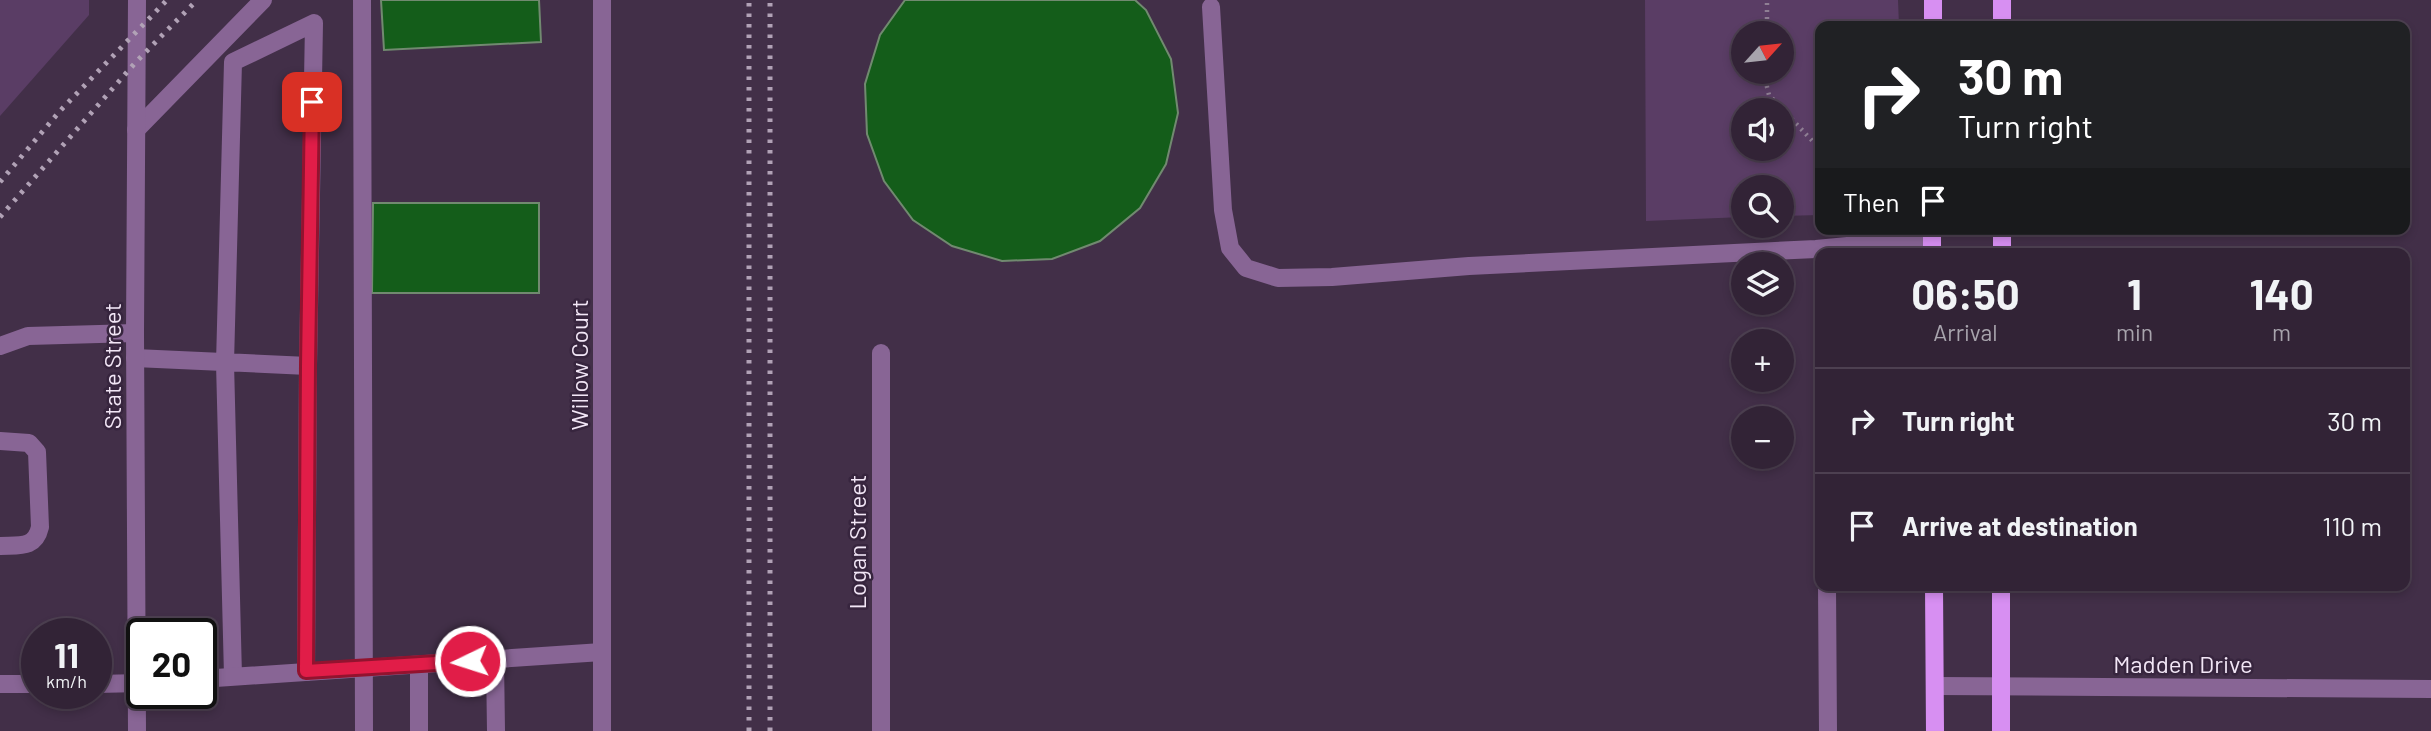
<!DOCTYPE html>
<html lang="en">
<head>
<meta charset="utf-8">
<style>
  body { margin:0; font-family:Barlow,sans-serif; background:#3d2f42; color:#f1f3f6; height:100vh; display:flex; flex-direction:column; font-size:26px; white-space:nowrap }
  * { box-sizing:border-box; margin:0 }
  p { font-size:23px; color:#a8a4ad }
  .icon { flex:none; width:38px; height:38px; fill:none; stroke:currentColor; stroke-width:2; stroke-linecap:round; stroke-linejoin:round }
  .map { position:relative; flex:1; overflow:hidden }
  .side { position:absolute; left:1815px; top:248px; width:595px; height:343px; display:flex; flex-direction:column; background:#322336; border-radius:14px; box-shadow:0 4px 10px #0003,0 0 0 2px #4d4051 }
  .side>* { flex:none }
  .hud { position:absolute; left:1815px; top:21px; width:595px; height:214px; border-radius:14px; box-shadow:0 4px 10px #0003,0 0 0 2px #4d4051; background:#202124; color:#fff; overflow:hidden }
  .needle { width:46px; rotate:63deg }
  .controls { position:absolute; left:1731px; top:21px; display:grid; gap:14px }
  .controls a { display:grid; place-items:center; width:63px; height:63px; border-radius:50%; background:#322336; box-shadow:0 4px 10px #0003,0 0 0 2px #4d4051; font-size:35px }
  .speed { position:absolute; left:21px; top:618px; display:flex; gap:14px; font-size:35px; font-weight:700; text-align:center }
  .speed>* { display:grid; place-content:center; width:91px; height:91px; border-radius:50%; background:#322336; box-shadow:0 4px 10px #0003,0 0 0 2px #4d4051; line-height:1 }
  .speed small { font-size:18px; font-weight:400 }
  .speed .limit { border:4px solid #111; border-radius:10px; background:#fff; color:#111 }
  .pin { position:absolute; display:grid; place-items:center; width:60px; height:60px; color:#fff; margin:-30px; border-radius:14px; box-shadow:0 4px 10px #0006 }
  .me { position:absolute; width:77px; margin:-38px; rotate:266deg; stroke-linejoin:round; filter:drop-shadow(0 0 5px #0008) }
  .turn { display:flex; align-items:center; gap:24px; height:147px; padding:0 28px; font-size:32px }
  .turn .icon { width:91px; height:91px; stroke-width:2.5 }
  .turn b { display:block; font-size:49px; line-height:60px }
  .then { display:flex; align-items:center; height:66px; padding:0 28px; background:#0003; gap:14px; font-size:26px }
  .eta { display:flex; justify-content:space-evenly; align-items:center; height:119px; text-align:center }
  .eta b { font-size:42px; font-weight:700; line-height:49px }
  ul { padding:0; list-style:none }
  li { display:flex; align-items:center; gap:21px; height:105px; padding:0 28px; border-top:2px solid #4d4051 }
  li div { flex:1 }
  li b { display:block; font-size:26px }
  li em { font-style:normal }
  .map>svg:first-child { display:block }
  .green { fill:#5a3d65; fill-rule:evenodd }
  .building { fill:#145d1a; stroke:#718a70; stroke-width:2 }
  .lines { fill:none; stroke-linecap:round; stroke-linejoin:round }
  .path { stroke:#8f7f94; stroke-width:4.5; stroke-dasharray:2 5; stroke-linecap:butt }
  .minor { stroke:#886595; stroke-width:18 }
  .major { stroke:#d78ff2; stroke-width:18 }
  .rail { stroke:#b1a2b6; stroke-width:5; stroke-dasharray:3.5 7; stroke-linecap:butt }
  .route-casing { stroke:#92132f; stroke-width:18 }
  .route { stroke:#e11d48; stroke-width:12 }
  .labels { text-anchor:middle; dominant-baseline:central; stroke-width:5; stroke-linejoin:round; paint-order:stroke }
  .street-label { font-size:24px; fill:#f2e6f6; stroke:#37253e }
</style>
</head>
<body>
<div class="map">
<svg width="2431" height="731" viewBox="0 0 2431 731">
  <rect width="100%" height="100%" fill="#422f48"/>
  <!-- green -->
  <g class="green">
    <polygon points="0,0 89,0 89,15 0,116"/>
    <path d="M1645 0H1898L1899 26H1820V215L1782 216V187H1743V217L1646 221ZM1743 33H1782V72H1743ZM1743 110H1782V149H1743Z"/>
  </g>
  <!-- building -->
  <g class="building">
    <polygon points="381,0 539,0 541,42 384,50"/>
    <polygon points="905,0 1135,0 1146,10 1171,59 1178,113 1166,164 1140,208 1100,241 1052,259 1002,261 952,246 913,220 884,181 867,134 865,84 880,35"/>
    <polygon points="373,203 539,203 539,293 372,293"/>
  </g>
  <g class="lines">
    <!-- path -->
    <g class="path">
      <polyline points="1767,33 1767,0"/>
      <polyline points="1766,72 1766,83 1769,95 1820,149"/>
    </g>
    <!-- minor -->
    <g class="minor">
      <polyline points="362,0 364,731"/>
      <polyline points="1211,7 1223,210 1230,248 1246,268 1278,278 1332,277 1469,266 1816,249 1932,238"/>
      <polyline points="136,130 263,0"/>
      <polyline points="0,346 28,336 135,333"/>
      <polyline points="135,358 308,366 314,23 233,62 225,363 233,676"/>
      <path d="M0 441 29 443 37 452 40 527C35 549 19 545 0 546"/>
      <polyline points="1827,586 1828,731"/>
      <polyline points="495,660 496,731"/>
      <polyline points="306,672 308,366"/>
      <polyline points="201,679 602,652"/>
      <polyline points="0,684 37,684"/>
      <polyline points="96,684 142,683"/>
      <polyline points="1935,686 2431,689"/>
      <polyline points="137,731 135,333 137,0"/>
      <polyline points="419,731 419,665"/>
      <polyline points="602,731 602,0"/>
      <polyline points="881,731 881,353"/>
    </g>
    <!-- major -->
    <g class="major">
      <polyline points="1933,26 1933,0"/>
      <polyline points="2002,26 2002,0"/>
      <polyline points="1932,229 1932,254"/>
      <polyline points="2002,254 2002,229"/>
      <polyline points="1934,586 1935,731"/>
      <polyline points="2001,731 2001,586"/>
    </g>
    <!-- rail -->
    <g class="rail">
      <polyline points="0,182 59,112 167,0"/>
      <polyline points="0,217 135,63 197,0"/>
      <polyline points="749,731 749,0"/>
      <polyline points="770,731 770,0"/>
    </g>
  </g>
  <g class="lines">
    <!-- route casing -->
    <g class="route-casing">
      <polyline id="route" points="312,102 308,366 306,671 470,661"/>
    </g>
    <!-- route -->
    <use href="#route" class="route"/>
  </g>
  <g class="labels">
    <!-- street labels -->
    <g class="street-label">
      <text transform="translate(578 365) rotate(-90)">Willow Court</text>
      <text transform="translate(111 366) rotate(-90)">State Street</text>
      <text transform="translate(856 542) rotate(-90)">Logan Street</text>
      <text x="2183" y="663">Madden Drive</text>
    </g>
  </g>
</svg>
<div class="controls">
<a><svg class="needle" viewBox="-14 -14 28 28"><path d="M0-13l5 13h-10z" fill="#e53935"/><path d="M0 13l5-13h-10z" fill="#a8a4ad"/></svg></a>
<a><svg class="icon" aria-label="sound" viewBox="0 0 24 24"><path d="M4 9h4l5-4v14l-5-4H4zM17 9q2 3 0 6"/></svg></a>
<a><svg class="icon" aria-label="search" viewBox="0 0 24 24"><circle cx="10" cy="10" r="6"/><path d="M15 15l6 6"/></svg></a>
<a><svg class="icon" aria-label="layers" viewBox="0 0 24 24"><path d="M12 4l9 5-9 5-9-5zM3 14l9 5 9-5"/></svg></a>
<a>+</a>
<a>−</a>
</div>
<div class="speed"><div>11<small>km/h</small></div><div class="limit">20</div></div>
<div class="pin" style="left:312px;top:102px;background:#d93025"><svg class="icon" aria-label="arrive" viewBox="0 0 24 24"><path d="M6 21V4h12l-3 4 3 4H6"/></svg></div>
<svg class="me" style="left:470px;top:661px" viewBox="-20 -20 40 40"><circle r="17" fill="#e11d48" stroke="#fff" stroke-width="3"/><path d="M0-11L8 9 0 5-8 9z" fill="#fff"/></svg>
<div class="hud">
<div class="turn"><svg class="icon" aria-label="right" viewBox="0 0 24 24"><path d="M7 20v-9h11M14 6l5 5-5 5"/></svg><div><b>30 m</b>Turn right</div></div>
<div class="then">Then<svg class="icon" aria-label="arrive" viewBox="0 0 24 24"><path d="M6 21V4h12l-3 4 3 4H6"/></svg></div>
</div>
<section class="side">
<div class="eta">
<div><b>06:50</b><p>Arrival</p></div>
<div><b>1</b><p>min</p></div>
<div><b>140</b><p>m</p></div>
</div>
<ul>
<li><svg class="icon" aria-label="right" viewBox="0 0 24 24"><path d="M7 20v-9h11M14 6l5 5-5 5"/></svg><div><b>Turn right</b></div><em>30 m</em></li>
<li><svg class="icon" aria-label="arrive" viewBox="0 0 24 24"><path d="M6 21V4h12l-3 4 3 4H6"/></svg><div><b>Arrive at destination</b></div><em>110 m</em></li>
</ul>
</section>
</div>
</body>
</html>
